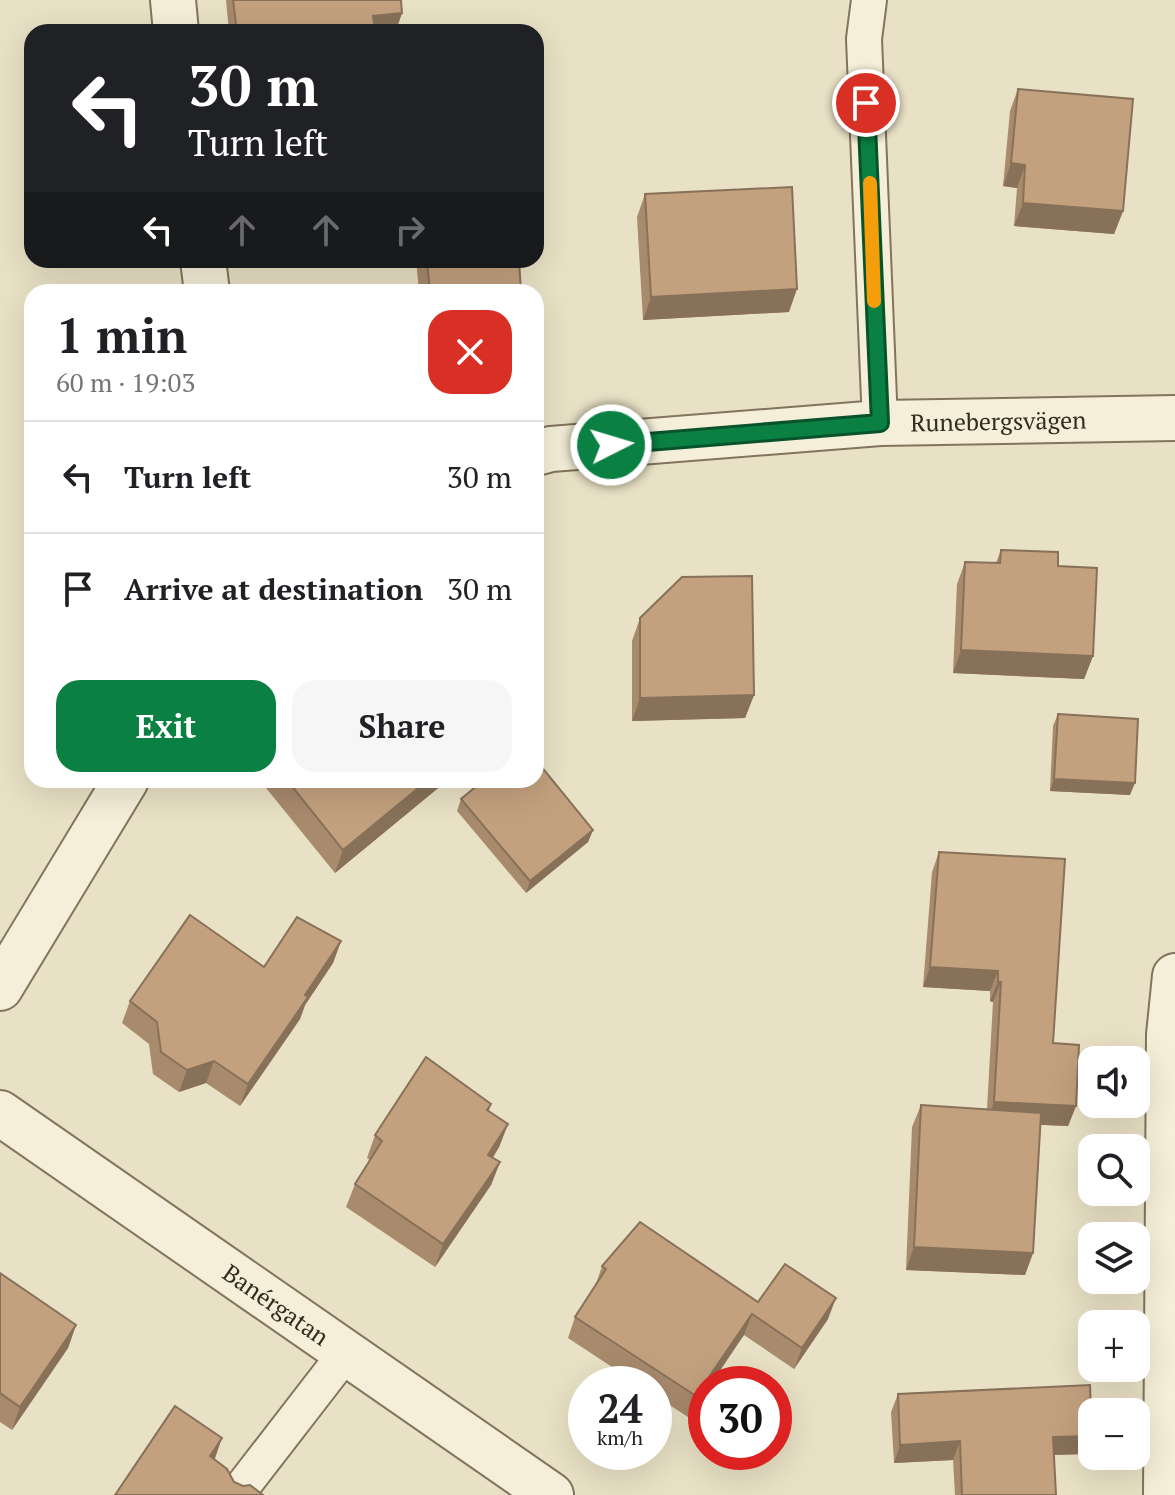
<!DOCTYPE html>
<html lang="en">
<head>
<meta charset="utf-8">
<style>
  body { margin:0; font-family:"PT Serif",serif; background:#f6f6f6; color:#202124; height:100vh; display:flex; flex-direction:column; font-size:30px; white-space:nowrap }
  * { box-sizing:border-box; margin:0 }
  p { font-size:26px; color:#757577 }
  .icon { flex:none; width:44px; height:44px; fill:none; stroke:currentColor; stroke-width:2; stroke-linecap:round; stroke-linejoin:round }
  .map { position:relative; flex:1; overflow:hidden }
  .drawer { position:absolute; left:24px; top:284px; width:520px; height:504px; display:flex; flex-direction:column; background:#fff; border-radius:24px; box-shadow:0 8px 32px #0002 }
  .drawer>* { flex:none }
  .top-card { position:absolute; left:24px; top:24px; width:520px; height:244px; border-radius:24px; box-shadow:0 8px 32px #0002; background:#202124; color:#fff; overflow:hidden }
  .tools { position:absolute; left:1078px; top:1046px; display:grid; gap:16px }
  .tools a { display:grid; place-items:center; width:72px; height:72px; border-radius:16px; background:#fff; box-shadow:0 8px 32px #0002; font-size:40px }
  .speed { position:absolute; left:568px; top:1366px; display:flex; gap:16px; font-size:40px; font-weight:700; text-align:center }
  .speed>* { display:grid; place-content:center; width:104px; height:104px; border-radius:50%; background:#fff; box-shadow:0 8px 32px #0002; line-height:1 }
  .speed small { font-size:20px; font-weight:400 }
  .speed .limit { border:12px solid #d22; background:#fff; color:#111 }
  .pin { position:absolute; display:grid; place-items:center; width:68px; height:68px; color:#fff; margin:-34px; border:4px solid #fff; border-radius:50%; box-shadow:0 2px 8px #0007 }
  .me { position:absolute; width:88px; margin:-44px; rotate:85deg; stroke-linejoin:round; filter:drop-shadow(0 0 6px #0008) }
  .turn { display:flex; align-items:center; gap:28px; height:168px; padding:0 32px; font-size:36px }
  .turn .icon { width:104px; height:104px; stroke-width:2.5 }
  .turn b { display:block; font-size:56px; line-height:68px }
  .lanes { display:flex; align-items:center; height:76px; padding:0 32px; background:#0003; justify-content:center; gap:40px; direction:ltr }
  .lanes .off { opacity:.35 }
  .round { display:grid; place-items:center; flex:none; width:84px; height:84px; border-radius:24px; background:#f6f6f6 }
  .summary { display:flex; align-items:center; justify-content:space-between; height:136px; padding:0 32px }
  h1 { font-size:48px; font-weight:600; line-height:60px }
  .cta { display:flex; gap:16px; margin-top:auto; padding:16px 32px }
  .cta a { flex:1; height:92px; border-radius:24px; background:#0b8043; color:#fff; font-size:32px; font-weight:600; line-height:92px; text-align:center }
  .cta a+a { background:#f6f6f6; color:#202124 }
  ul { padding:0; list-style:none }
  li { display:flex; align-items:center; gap:24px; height:112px; padding:0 32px; border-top:2px solid #e0e0e0 }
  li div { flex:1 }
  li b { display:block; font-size:30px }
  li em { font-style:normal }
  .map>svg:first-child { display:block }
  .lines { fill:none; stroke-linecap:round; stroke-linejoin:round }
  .service-casing { stroke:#82745d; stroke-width:38 }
  .minor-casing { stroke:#82745d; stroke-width:48 }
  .service { stroke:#f5eed8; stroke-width:34 }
  .minor { stroke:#f5eed8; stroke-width:44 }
  .wall { fill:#a88a6d }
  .shaded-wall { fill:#887159 }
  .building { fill:#c3a17f; stroke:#887159; stroke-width:2 }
  .route-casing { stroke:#07532c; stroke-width:20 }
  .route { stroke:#0b8043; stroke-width:14 }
  .slow { stroke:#f59e0b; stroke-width:14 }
  .labels { text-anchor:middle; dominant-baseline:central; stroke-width:6; stroke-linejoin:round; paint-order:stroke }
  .street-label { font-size:24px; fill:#342b1f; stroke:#f1ebd4 }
</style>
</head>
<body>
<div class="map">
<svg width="1175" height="1495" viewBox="0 0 1175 1495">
  <rect width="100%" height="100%" fill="#e9e1c5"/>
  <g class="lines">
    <!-- service casing -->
    <g class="service-casing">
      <g id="service">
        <polyline points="869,0 864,39 880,423"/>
        <polyline points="236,1495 345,1354"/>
      </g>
    </g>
    <!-- minor casing -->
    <g class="minor-casing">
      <g id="minor">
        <polyline points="173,0 176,32"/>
        <polyline points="203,260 207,292"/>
        <path id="s1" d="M536 453 551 449 880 423 1175 418"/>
        <polyline points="0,988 126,780"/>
        <path id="s2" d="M0 1113 551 1495"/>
        <polyline points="1166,1495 1169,1035 1175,976"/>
      </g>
    </g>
    <!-- service -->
    <use href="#service" class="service"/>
    <!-- minor -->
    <use href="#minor" class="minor"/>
  </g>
  <!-- wall -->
  <g class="wall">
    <polygon points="226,0 401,0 402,13 396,30 377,32 229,32"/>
    <polygon points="1018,89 1123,211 1114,234 1014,226 1017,188 1003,186 1010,111"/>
    <polygon points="645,194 789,312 643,320 637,217"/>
    <polygon points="416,260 519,260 521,292 419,292"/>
    <polygon points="1001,550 1058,566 1093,656 1084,679 953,673 957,584 965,562 996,563"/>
    <polygon points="640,618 754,695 745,718 632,721 632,641"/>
    <polygon points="1058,714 1130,795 1050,791 1053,726"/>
    <polygon points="269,780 444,780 443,784 335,873 266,788"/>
    <polygon points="461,799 593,830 588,842 526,893 457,811"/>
    <polygon points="939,852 1053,1043 1076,1106 1068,1126 1041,1125 1033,1253 1025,1275 906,1270 912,1127 921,1105 987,1109 993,1002 990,1001 990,991 923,987 932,872"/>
    <polygon points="341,941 333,963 305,1005 300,1019 240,1106 206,1083 179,1092 153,1074 149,1044 122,1023 130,1001 264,967"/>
    <polygon points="491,1104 489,1111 508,1124 499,1147 493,1158 500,1162 491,1185 435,1267 346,1207 355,1184 370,1160 367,1158 375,1135"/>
    <polygon points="602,1266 758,1302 828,1319 794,1369 744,1335 706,1384 706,1391 688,1417 654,1395 654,1384 638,1384 568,1338 575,1317 595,1287"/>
    <polygon points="0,1273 76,1325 68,1348 12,1430 0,1422"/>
    <polygon points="1090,1385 1092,1437 1086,1454 1054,1455 1056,1495 955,1495 953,1460 894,1463 891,1412 898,1394"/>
  </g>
  <!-- shaded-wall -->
  <g class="shaded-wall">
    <polygon points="402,13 396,30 367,32 373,16"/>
    <polygon points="275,28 274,32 242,32"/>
    <polygon points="1011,163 1025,165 1017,188 1003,186"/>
    <polygon points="1023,203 1123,211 1114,234 1014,226"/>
    <polygon points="797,289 789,312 643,320 651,297"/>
    <polygon points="961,650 1093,656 1084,679 953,673"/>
    <polygon points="754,695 745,718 632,721 640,698"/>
    <polygon points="1054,779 1135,783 1130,795 1050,791"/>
    <polygon points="428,780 444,780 443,784 335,873 343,850"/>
    <polygon points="593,830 588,842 526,893 530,881"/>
    <polygon points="341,941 333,963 305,1005 300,1019 240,1106 248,1084 305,995"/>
    <polygon points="930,967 998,971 990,991 923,987"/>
    <polygon points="998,982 1001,982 993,1002 990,1001"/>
    <polygon points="214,1061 206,1083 179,1092 187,1070"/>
    <polygon points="994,1102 1076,1106 1068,1126 987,1122"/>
    <polygon points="508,1124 499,1147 480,1177 488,1155"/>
    <polygon points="500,1162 491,1185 435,1267 443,1244"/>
    <polygon points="914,1247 1033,1253 1025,1275 906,1270"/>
    <polygon points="836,1298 828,1319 794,1369 802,1348"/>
    <polygon points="752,1314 744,1335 711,1384 706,1384 706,1391 688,1417 696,1396"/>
    <polygon points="76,1325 68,1348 12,1430 20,1407"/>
    <polygon points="1092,1436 1086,1454 1047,1455 1053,1437"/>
    <polygon points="222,1438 212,1467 210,1456"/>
    <polygon points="960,1441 953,1460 894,1463 900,1445"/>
  </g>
  <!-- building -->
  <g class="building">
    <polygon points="233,0 401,0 402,13 373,16 375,32 276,32 275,28 237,32"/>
    <polygon points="1018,89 1133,99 1123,211 1023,203 1025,165 1011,163"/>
    <polygon points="792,187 797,289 651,297 645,194"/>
    <polygon points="427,260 519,260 521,292 430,292"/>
    <polygon points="1001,550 1058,552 1058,566 1097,568 1093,656 961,650 965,562 1000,563"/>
    <polygon points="752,576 754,695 640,698 640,618 682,577"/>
    <polygon points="1058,714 1138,719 1135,783 1054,779"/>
    <polygon points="536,760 593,830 530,881 461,799 484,780 536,780"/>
    <polygon points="287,780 428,780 343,850"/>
    <polygon points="939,852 1065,859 1053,1043 1079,1045 1076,1106 994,1102 1001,982 998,982 998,971 930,967"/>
    <polygon points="190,915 264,967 297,917 341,941 305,995 308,997 248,1084 214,1061 187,1070 161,1052 157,1022 130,1001"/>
    <polygon points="426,1057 491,1104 487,1110 508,1124 488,1155 500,1162 443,1244 355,1184 382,1141 375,1135"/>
    <polygon points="921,1105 1041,1113 1033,1253 914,1247"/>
    <polygon points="640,1222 758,1302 785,1264 836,1298 802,1348 752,1314 696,1396 575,1317 606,1269 602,1266"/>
    <polygon points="0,1273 76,1325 20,1407 0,1393"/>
    <polygon points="1090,1385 1092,1436 1053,1437 1056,1495 962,1495 960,1441 900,1445 898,1394"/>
    <polygon points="175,1406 222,1438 210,1456 227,1469 234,1482 243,1486 250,1485 263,1495 115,1495"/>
  </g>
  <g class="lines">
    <!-- route casing -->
    <g class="route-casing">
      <polyline id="route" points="611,445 880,423 866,103"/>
    </g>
    <!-- route -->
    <use href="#route" class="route"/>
    <!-- slow -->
    <polyline class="slow" points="870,183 874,301"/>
  </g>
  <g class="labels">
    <!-- street labels -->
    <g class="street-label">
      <text stroke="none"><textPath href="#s1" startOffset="464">Runebergsvägen</textPath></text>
      <text stroke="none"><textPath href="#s2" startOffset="336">Banérgatan</textPath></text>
    </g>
  </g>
</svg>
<div class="tools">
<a><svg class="icon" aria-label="sound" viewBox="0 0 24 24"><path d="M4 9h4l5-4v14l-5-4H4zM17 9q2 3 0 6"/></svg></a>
<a><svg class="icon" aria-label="search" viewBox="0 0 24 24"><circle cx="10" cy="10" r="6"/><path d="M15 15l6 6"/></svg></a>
<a><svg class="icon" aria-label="layers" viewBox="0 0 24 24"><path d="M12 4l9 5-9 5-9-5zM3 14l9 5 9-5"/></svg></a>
<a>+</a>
<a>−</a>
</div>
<div class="speed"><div>24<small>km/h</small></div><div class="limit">30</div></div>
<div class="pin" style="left:866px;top:103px;background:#d93025"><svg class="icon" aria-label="arrive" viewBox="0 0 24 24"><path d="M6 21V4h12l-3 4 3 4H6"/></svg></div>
<svg class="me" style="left:611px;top:445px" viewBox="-20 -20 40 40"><circle r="17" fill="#0b8043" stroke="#fff" stroke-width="3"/><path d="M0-11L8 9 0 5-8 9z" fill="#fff"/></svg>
<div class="top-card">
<div class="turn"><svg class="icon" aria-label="left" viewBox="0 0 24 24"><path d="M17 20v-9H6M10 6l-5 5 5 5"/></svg><div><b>30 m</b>Turn left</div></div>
<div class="lanes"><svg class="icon" aria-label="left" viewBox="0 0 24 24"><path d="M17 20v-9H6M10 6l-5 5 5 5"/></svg><svg class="icon off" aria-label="ahead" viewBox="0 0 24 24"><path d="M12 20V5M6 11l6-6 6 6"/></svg><svg class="icon off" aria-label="ahead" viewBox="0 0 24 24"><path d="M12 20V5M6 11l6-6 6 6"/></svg><svg class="icon off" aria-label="right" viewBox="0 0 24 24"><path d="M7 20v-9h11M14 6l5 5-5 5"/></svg></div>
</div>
<section class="drawer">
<div class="summary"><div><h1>1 min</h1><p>60 m · 19:03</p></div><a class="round" style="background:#d93025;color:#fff"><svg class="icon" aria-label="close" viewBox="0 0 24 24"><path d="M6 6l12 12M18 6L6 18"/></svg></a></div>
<ul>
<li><svg class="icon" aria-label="left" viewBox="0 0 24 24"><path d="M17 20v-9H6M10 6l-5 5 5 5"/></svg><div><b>Turn left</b></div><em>30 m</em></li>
<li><svg class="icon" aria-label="arrive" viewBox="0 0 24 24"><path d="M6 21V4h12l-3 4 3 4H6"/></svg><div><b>Arrive at destination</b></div><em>30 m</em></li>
</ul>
<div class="cta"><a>Exit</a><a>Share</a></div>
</section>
</div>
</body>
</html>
